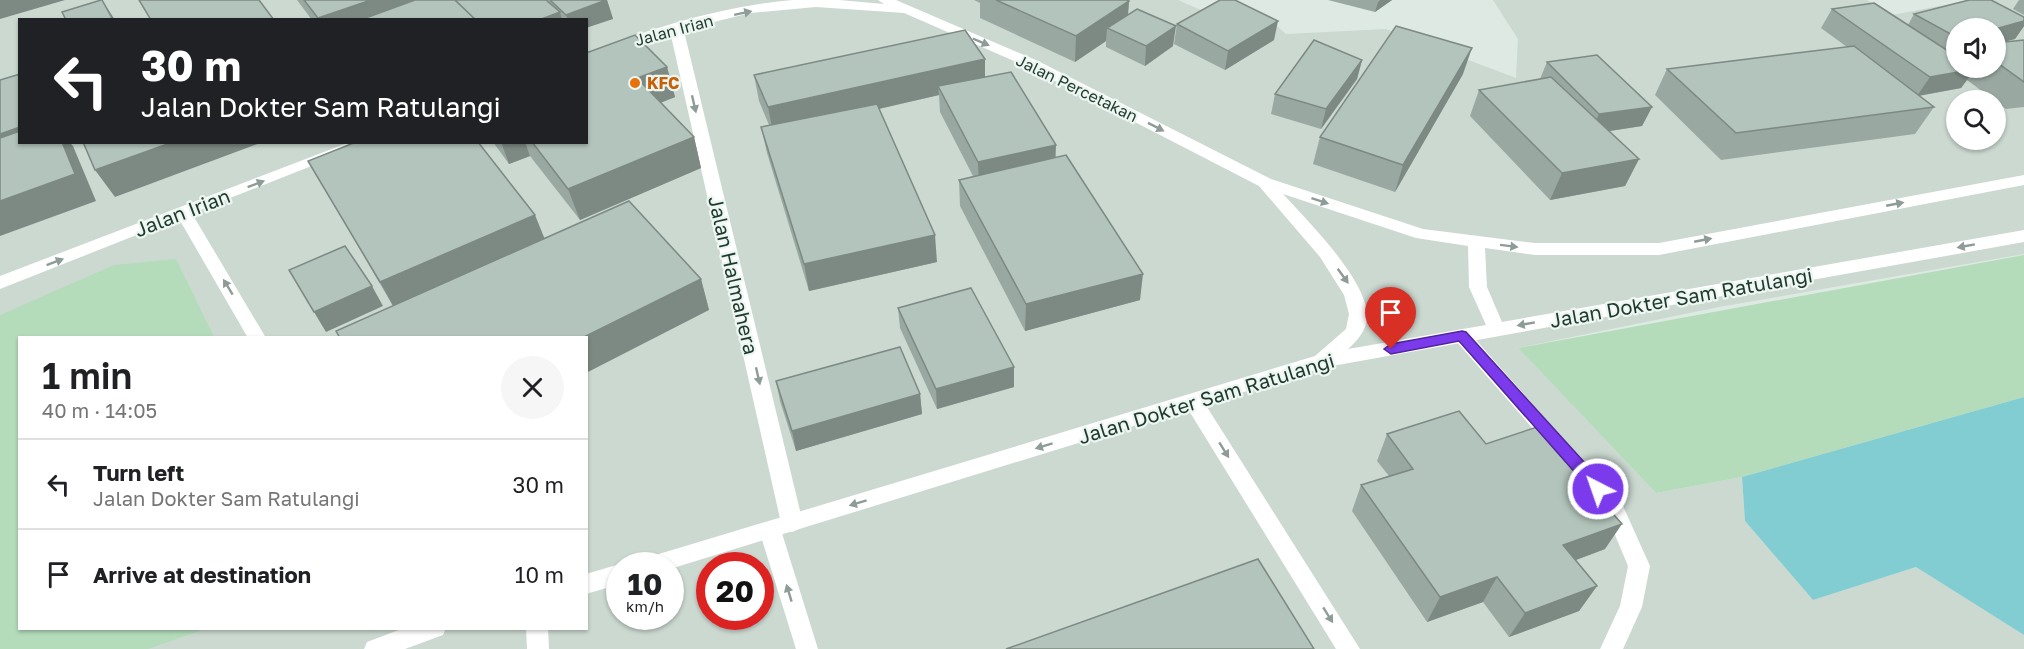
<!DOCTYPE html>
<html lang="en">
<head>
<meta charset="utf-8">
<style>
  body { margin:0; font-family:"Golos Text",sans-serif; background:#f6f6f6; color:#202124; height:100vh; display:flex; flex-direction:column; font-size:22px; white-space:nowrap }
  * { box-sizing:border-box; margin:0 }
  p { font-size:20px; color:#757577 }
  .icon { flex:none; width:33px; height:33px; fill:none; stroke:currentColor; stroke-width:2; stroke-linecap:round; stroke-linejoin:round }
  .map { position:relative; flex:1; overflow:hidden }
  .panel { position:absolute; left:18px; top:336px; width:570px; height:294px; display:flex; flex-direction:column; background:#fff; border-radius:0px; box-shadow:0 2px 4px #0004 }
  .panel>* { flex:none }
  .top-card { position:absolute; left:18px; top:18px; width:570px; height:126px; border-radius:0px; box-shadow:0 2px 4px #0004; background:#202124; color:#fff; overflow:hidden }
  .buttons { position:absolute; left:1946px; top:18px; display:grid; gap:12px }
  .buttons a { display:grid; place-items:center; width:60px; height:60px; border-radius:50%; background:#fff; box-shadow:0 2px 4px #0004; font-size:30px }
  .speed { position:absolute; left:606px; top:552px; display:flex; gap:12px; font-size:30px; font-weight:700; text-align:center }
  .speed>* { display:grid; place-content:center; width:78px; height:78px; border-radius:50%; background:#fff; box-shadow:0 2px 4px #0004; line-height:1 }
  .speed small { font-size:15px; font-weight:400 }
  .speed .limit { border:9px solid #d22; background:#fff; color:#111 }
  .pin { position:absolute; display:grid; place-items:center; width:51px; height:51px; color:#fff; margin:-62px -26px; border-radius:50% 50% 50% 0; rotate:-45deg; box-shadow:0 0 6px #0007 }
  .pin .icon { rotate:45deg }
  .me { position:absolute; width:66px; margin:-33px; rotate:319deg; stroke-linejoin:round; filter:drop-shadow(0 0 4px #0008) }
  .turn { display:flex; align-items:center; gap:21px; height:126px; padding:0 24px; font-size:27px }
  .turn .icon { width:78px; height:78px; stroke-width:2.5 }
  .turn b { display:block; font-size:42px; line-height:51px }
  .round { display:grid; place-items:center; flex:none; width:63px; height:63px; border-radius:32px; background:#f6f6f6 }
  .head { display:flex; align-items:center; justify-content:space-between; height:102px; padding:0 24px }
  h1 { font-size:36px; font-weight:600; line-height:45px }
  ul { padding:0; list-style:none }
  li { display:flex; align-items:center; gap:18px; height:90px; padding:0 24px; border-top:2px solid #e0e0e0 }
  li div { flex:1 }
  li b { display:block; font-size:22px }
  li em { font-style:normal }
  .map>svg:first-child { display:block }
  .built { fill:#cbd9d1; fill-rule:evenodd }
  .green { fill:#b4dcbb }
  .water { fill:#82cdd1 }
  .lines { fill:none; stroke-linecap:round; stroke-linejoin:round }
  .lane { fill:#fff; fill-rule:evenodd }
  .street { fill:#fff; fill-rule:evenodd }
  .secondary { fill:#fff; fill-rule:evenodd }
  .wall { fill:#99a9a1; fill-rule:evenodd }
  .shaded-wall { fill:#7d8983 }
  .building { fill:#b2c4bb; stroke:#7d8983; stroke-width:1.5 }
  .oneway { fill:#8e9c97 }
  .route { fill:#7c3aed; stroke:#51269a; stroke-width:1.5 }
  .food-dot { fill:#e8710a; stroke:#edf6f0; stroke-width:2 }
  .labels { text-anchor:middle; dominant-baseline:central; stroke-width:4.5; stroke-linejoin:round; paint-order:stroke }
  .far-street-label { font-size:16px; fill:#1e392f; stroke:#edf6f0 }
  .far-food-label { font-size:16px; font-weight:bold; fill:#c56008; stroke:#edf6f0; text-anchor:start }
  .street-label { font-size:20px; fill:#1e392f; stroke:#edf6f0 }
</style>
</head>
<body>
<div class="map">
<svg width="2024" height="649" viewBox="0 0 2024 649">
  <rect width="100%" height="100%" fill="#dde9e2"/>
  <!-- built -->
  <path class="built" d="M0 0H1178L1201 10 1220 0 1262 13 1286 34 1386 29 1516 78 1518 39 1493 0H1867L1892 15 1971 0H2024V254L1719 307 1518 348 1656 493 1742 477 1745 521 1813 600 1916 567 2024 635V649H0ZM20 20H586V142H20ZM1956 28H1995V68H1956ZM1956 100H1995V140H1956ZM20 338H586V628H20ZM620 566H670V616H620ZM710 566H760V616H710Z"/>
  <!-- green -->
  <g class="green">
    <polygon points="2024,255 2024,397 1742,477 1656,493 1518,348"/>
    <polygon points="176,259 214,337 20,338 20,628 205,629 148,649 0,649 0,315 114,265"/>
  </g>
  <!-- water -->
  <polygon class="water" points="2024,397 2024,635 1916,567 1813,600 1745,521 1742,477"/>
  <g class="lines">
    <!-- lane -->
    <g class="lane">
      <polygon points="1462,329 1468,331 1623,506 1650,566 1642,607 1623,649 1600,649 1620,606 1628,566 1605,511 1456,341 1453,336 1456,331"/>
      <polygon points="1193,394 1200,396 1360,649 1336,649 1186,406 1183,401 1186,396"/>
      <polygon points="770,521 777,524 781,530 818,649 796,649 759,530 763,524"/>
      <polygon points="526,628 548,628 549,649 527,649"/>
    </g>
    <!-- street -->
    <g class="street">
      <polygon points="676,23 683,27 803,523 799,529 792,532 785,529 781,523 669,27"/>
      <polygon points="183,207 191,212 266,338 248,338 175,212"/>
    </g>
    <!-- secondary -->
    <g class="secondary">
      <path d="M793 0H839L884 4 878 0H896L1038 61 1271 179 1423 229 1535 243H1659L2024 175V185L1659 255H1535L1485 248 1487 287 1502 322 2024 230V242L1321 368 670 569V566H638L641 559 649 557 1315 356 1346 329 1349 314 1344 295 1320 257 1259 186 1028 67 904 13 816 7 750 13 670 33 586 62V53C653 28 722 6 793 0ZM1283 194 1416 238 1468 246 1469 287 1486 325 1348 349C1358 340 1368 329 1367 314 1365 278 1308 221 1283 194Z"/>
      <polygon points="350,142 372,142 0,289 0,276"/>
      <polygon points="620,564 623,566 620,566 620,584 586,594 586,574"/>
      <polygon points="404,628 446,628 443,635 405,649 364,649 367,642"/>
    </g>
  </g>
  <!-- wall -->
  <g class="wall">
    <polygon points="297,0 607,0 613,19 586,20 312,20"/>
    <polygon points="974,0 1127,0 1129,1 1128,15 1173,46 1145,66 1106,47 1106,41 1075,62 980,18 980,3"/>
    <polygon points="1328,0 1392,0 1375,12"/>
    <path d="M1969 0H1991L2024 17V26L2015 39 2000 43 2024 40V107L2006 109 1967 80 1961 88 1919 96 1934 107 1915 134 1721 160 1655 95 1667 69 1847 47 1821 28 1832 9 1874 3 1908 25 1914 14ZM1956 28H1995V68H1956V56L1954 55H1956Z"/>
    <polygon points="2019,0 2024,0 2024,15 2013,9"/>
    <polygon points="1177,24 1274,40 1225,70 1174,44"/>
    <polygon points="985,59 985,77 1056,158 1140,300 1025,331 960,206 959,180 973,176 940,112 939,95 879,109 937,262 809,291 767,153 761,127 769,125 759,101 754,75"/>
    <polygon points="1362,60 1357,79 1321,129 1271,114 1275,94"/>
    <polygon points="1547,62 1652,107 1642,126 1609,131 1639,159 1625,186 1550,200 1470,116 1479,90 1540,79"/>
    <polygon points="667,67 675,97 660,103 694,137 701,168 580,220 530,156 509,164 493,142 586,142"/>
    <polygon points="1463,74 1395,192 1313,164 1320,137"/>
    <polygon points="308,161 544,238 701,279 709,310 393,306"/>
    <polygon points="898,308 1014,387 937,409 900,328"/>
    <polygon points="776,381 920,394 922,414 796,451 780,401"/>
    <polygon points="1387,434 1486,444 1605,549 1575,560 1597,586 1579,611 1509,637 1483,602 1427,622 1352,511 1361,485 1389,476 1377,461"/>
  </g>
  <!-- shaded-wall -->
  <g class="shaded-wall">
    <polygon points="0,0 65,0 0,19"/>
    <polygon points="102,0 115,20 113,20"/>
    <polygon points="371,0 432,0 400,20 319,20 318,18"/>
    <polygon points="607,0 613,19 586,28 586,20 568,20 566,15"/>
    <polygon points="1380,0 1392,0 1375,12 1378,2"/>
    <polygon points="1129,1 1127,26 1107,28 1106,41 1075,62 1076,36"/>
    <polygon points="560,12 562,20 539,20"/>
    <polygon points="1278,21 1274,40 1225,70 1228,51"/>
    <polygon points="2024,21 2024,26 2015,39 1995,44 1995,29"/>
    <polygon points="1176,26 1173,46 1145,66 1146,46"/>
    <polygon points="1956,42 1956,55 1945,58"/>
    <polygon points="1472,48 1463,74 1395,192 1403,165"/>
    <polygon points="985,59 985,85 938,86 939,95 773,133 768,107"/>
    <polygon points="1362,60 1357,79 1321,129 1326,109"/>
    <polygon points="667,67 675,97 645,109 637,78"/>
    <polygon points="1975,69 1961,88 1917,96 1930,77"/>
    <polygon points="1652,107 1642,126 1590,134 1599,114"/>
    <polygon points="20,127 20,142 74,142 71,144 73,146 96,201 0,236 0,134"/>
    <polygon points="694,137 701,168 580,220 568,189"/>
    <polygon points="173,142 263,142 115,197 95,170"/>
    <polygon points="501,142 525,142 530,156 509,164"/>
    <polygon points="1056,145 1055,172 979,188 978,162"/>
    <polygon points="1639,159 1625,186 1550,200 1562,173"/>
    <polygon points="535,215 548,247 397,313 380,282"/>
    <polygon points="935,235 937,262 809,291 804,264"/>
    <polygon points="1143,274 1140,300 1025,331 1026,304"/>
    <polygon points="701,279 709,310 586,373 586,338 582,338"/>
    <polygon points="372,286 383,306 326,332 314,312"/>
    <polygon points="1014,367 1014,387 937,409 936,389"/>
    <polygon points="920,394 922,414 796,451 792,431"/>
    <polygon points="1622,524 1605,549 1547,571 1563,545"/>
    <polygon points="1497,577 1483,602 1427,622 1440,597"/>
    <polygon points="1597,586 1579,611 1509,637 1525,613"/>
  </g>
  <!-- building -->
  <g class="building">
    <polygon points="101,0 102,0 113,20 66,20 62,12"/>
    <polygon points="139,0 259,0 274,20 151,20"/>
    <polygon points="304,0 371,0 318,18"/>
    <polygon points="415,0 455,0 476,20 360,20"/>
    <polygon points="455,0 546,0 560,12 539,20 476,20"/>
    <polygon points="550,0 606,0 566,15"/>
    <polygon points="996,0 1127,0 1129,1 1076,36"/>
    <polygon points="1220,0 1235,0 1278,21 1228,51 1177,24"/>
    <polygon points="1969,0 1991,0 2024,17 2024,21 1995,29 1956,28 1956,37 1914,14"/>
    <polygon points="1874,3 1956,56 1956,68 1973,68 1975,69 1930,77 1832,9"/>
    <polygon points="1137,9 1176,26 1146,46 1107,28"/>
    <polygon points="1396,26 1472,48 1403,165 1320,137"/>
    <polygon points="965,30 985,59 768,107 754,75"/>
    <polygon points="635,35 667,67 637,78 694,137 568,189 532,142 586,142 586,53"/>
    <polygon points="1314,40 1362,60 1326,109 1275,94"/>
    <polygon points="2024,40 2024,82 1995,61 1995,43"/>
    <polygon points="1854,46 1934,107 1736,133 1667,69"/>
    <polygon points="1597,55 1652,107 1599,114 1547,62"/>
    <polygon points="1011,72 1056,145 978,162 938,86"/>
    <polygon points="20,74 20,127 0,134 0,80"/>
    <polygon points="1551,77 1639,159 1562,173 1479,90"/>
    <polygon points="877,104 935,235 804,264 761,127"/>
    <polygon points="20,131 20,142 62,142 75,174 0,201 0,138"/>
    <polygon points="83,142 173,142 95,170"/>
    <polygon points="356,142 478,142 535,215 380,282 308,161"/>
    <polygon points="1066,155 1143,274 1026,304 959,180"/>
    <polygon points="629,201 701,279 582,338 340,338 336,331"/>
    <polygon points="345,246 372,286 314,312 289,270"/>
    <polygon points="971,288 1014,367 936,389 898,308"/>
    <polygon points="900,347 920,394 792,431 776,381"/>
    <polygon points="1459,411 1486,444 1537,427 1622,524 1563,545 1597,586 1525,613 1497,577 1440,597 1361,485 1413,469 1387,434"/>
    <polygon points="1258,559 1314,649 1006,649"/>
  </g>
  <!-- one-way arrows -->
  <defs><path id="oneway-solid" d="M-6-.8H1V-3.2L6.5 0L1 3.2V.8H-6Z" transform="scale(1.5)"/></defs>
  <g class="oneway">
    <use href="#oneway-solid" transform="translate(743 13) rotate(-12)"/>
    <use href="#oneway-solid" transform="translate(981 42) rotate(23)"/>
    <use href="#oneway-solid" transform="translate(694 104) rotate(77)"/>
    <use href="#oneway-solid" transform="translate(1156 127) rotate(27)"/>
    <use href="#oneway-solid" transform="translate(256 184) rotate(-21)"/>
    <use href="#oneway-solid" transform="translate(1320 201) rotate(18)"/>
    <use href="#oneway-solid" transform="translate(1895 204) rotate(-11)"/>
    <use href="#oneway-solid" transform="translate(1703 240) rotate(-11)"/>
    <use href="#oneway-solid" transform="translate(1509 246) rotate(7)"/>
    <use href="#oneway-solid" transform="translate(1966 246) rotate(170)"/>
    <use href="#oneway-solid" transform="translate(55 262) rotate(-21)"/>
    <use href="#oneway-solid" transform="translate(1343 276) rotate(54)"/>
    <use href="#oneway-solid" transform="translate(228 287) rotate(-121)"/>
    <use href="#oneway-solid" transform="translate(1526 324) rotate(170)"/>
    <use href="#oneway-solid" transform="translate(758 376) rotate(77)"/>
    <use href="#oneway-solid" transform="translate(1044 446) rotate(163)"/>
    <use href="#oneway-solid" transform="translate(1224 450) rotate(58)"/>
    <use href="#oneway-solid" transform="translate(858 503) rotate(163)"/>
    <use href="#oneway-solid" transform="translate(789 593) rotate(-107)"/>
    <use href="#oneway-solid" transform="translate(1328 615) rotate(58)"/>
  </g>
  <!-- route -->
  <polygon class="route" points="1462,331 1466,332 1604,484 1606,489 1604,493 1593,493 1459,341 1391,354 1384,349 1391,344"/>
  <!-- markers -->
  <circle class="food-dot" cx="635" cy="83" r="6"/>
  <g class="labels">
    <!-- far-street labels -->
    <g class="far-street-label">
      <text transform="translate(674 30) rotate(-15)">Jalan Irian</text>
      <text transform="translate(1077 88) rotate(26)">Jalan Percetakan</text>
    </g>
    <!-- far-food labels -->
    <g class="far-food-label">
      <text x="647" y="83">KFC</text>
    </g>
    <!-- street labels -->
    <g class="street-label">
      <text transform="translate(182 212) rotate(-21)">Jalan Irian</text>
      <text transform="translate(734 275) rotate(77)">Jalan Halmahera</text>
      <text transform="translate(1681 297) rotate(-10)">Jalan Dokter Sam Ratulangi</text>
      <text transform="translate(1206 398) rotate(-17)">Jalan Dokter Sam Ratulangi</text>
    </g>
  </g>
</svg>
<div class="buttons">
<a><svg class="icon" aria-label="sound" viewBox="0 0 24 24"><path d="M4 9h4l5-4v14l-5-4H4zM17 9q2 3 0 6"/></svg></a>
<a><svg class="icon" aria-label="search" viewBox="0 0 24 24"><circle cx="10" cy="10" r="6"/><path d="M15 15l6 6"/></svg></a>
</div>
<div class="speed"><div>10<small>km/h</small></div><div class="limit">20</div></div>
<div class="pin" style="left:1391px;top:349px;background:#d93025"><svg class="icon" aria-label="arrive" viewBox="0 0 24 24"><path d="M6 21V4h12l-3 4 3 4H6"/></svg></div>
<svg class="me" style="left:1598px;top:489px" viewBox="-20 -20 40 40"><circle r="17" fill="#7c3aed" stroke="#fff" stroke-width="3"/><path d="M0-11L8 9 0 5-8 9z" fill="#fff"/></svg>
<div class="top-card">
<div class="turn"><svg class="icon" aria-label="left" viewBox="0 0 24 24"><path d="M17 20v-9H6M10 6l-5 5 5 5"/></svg><div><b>30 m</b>Jalan Dokter Sam Ratulangi</div></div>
</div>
<section class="panel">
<div class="head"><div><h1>1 min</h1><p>40 m · 14:05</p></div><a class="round"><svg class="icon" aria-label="close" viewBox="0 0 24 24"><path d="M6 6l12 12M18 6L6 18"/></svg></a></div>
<ul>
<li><svg class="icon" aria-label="left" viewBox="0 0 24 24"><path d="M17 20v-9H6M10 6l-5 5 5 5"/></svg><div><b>Turn left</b><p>Jalan Dokter Sam Ratulangi</p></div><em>30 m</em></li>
<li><svg class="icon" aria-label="arrive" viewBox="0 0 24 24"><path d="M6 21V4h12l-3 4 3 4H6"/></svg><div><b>Arrive at destination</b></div><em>10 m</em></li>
</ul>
</section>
</div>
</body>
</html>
